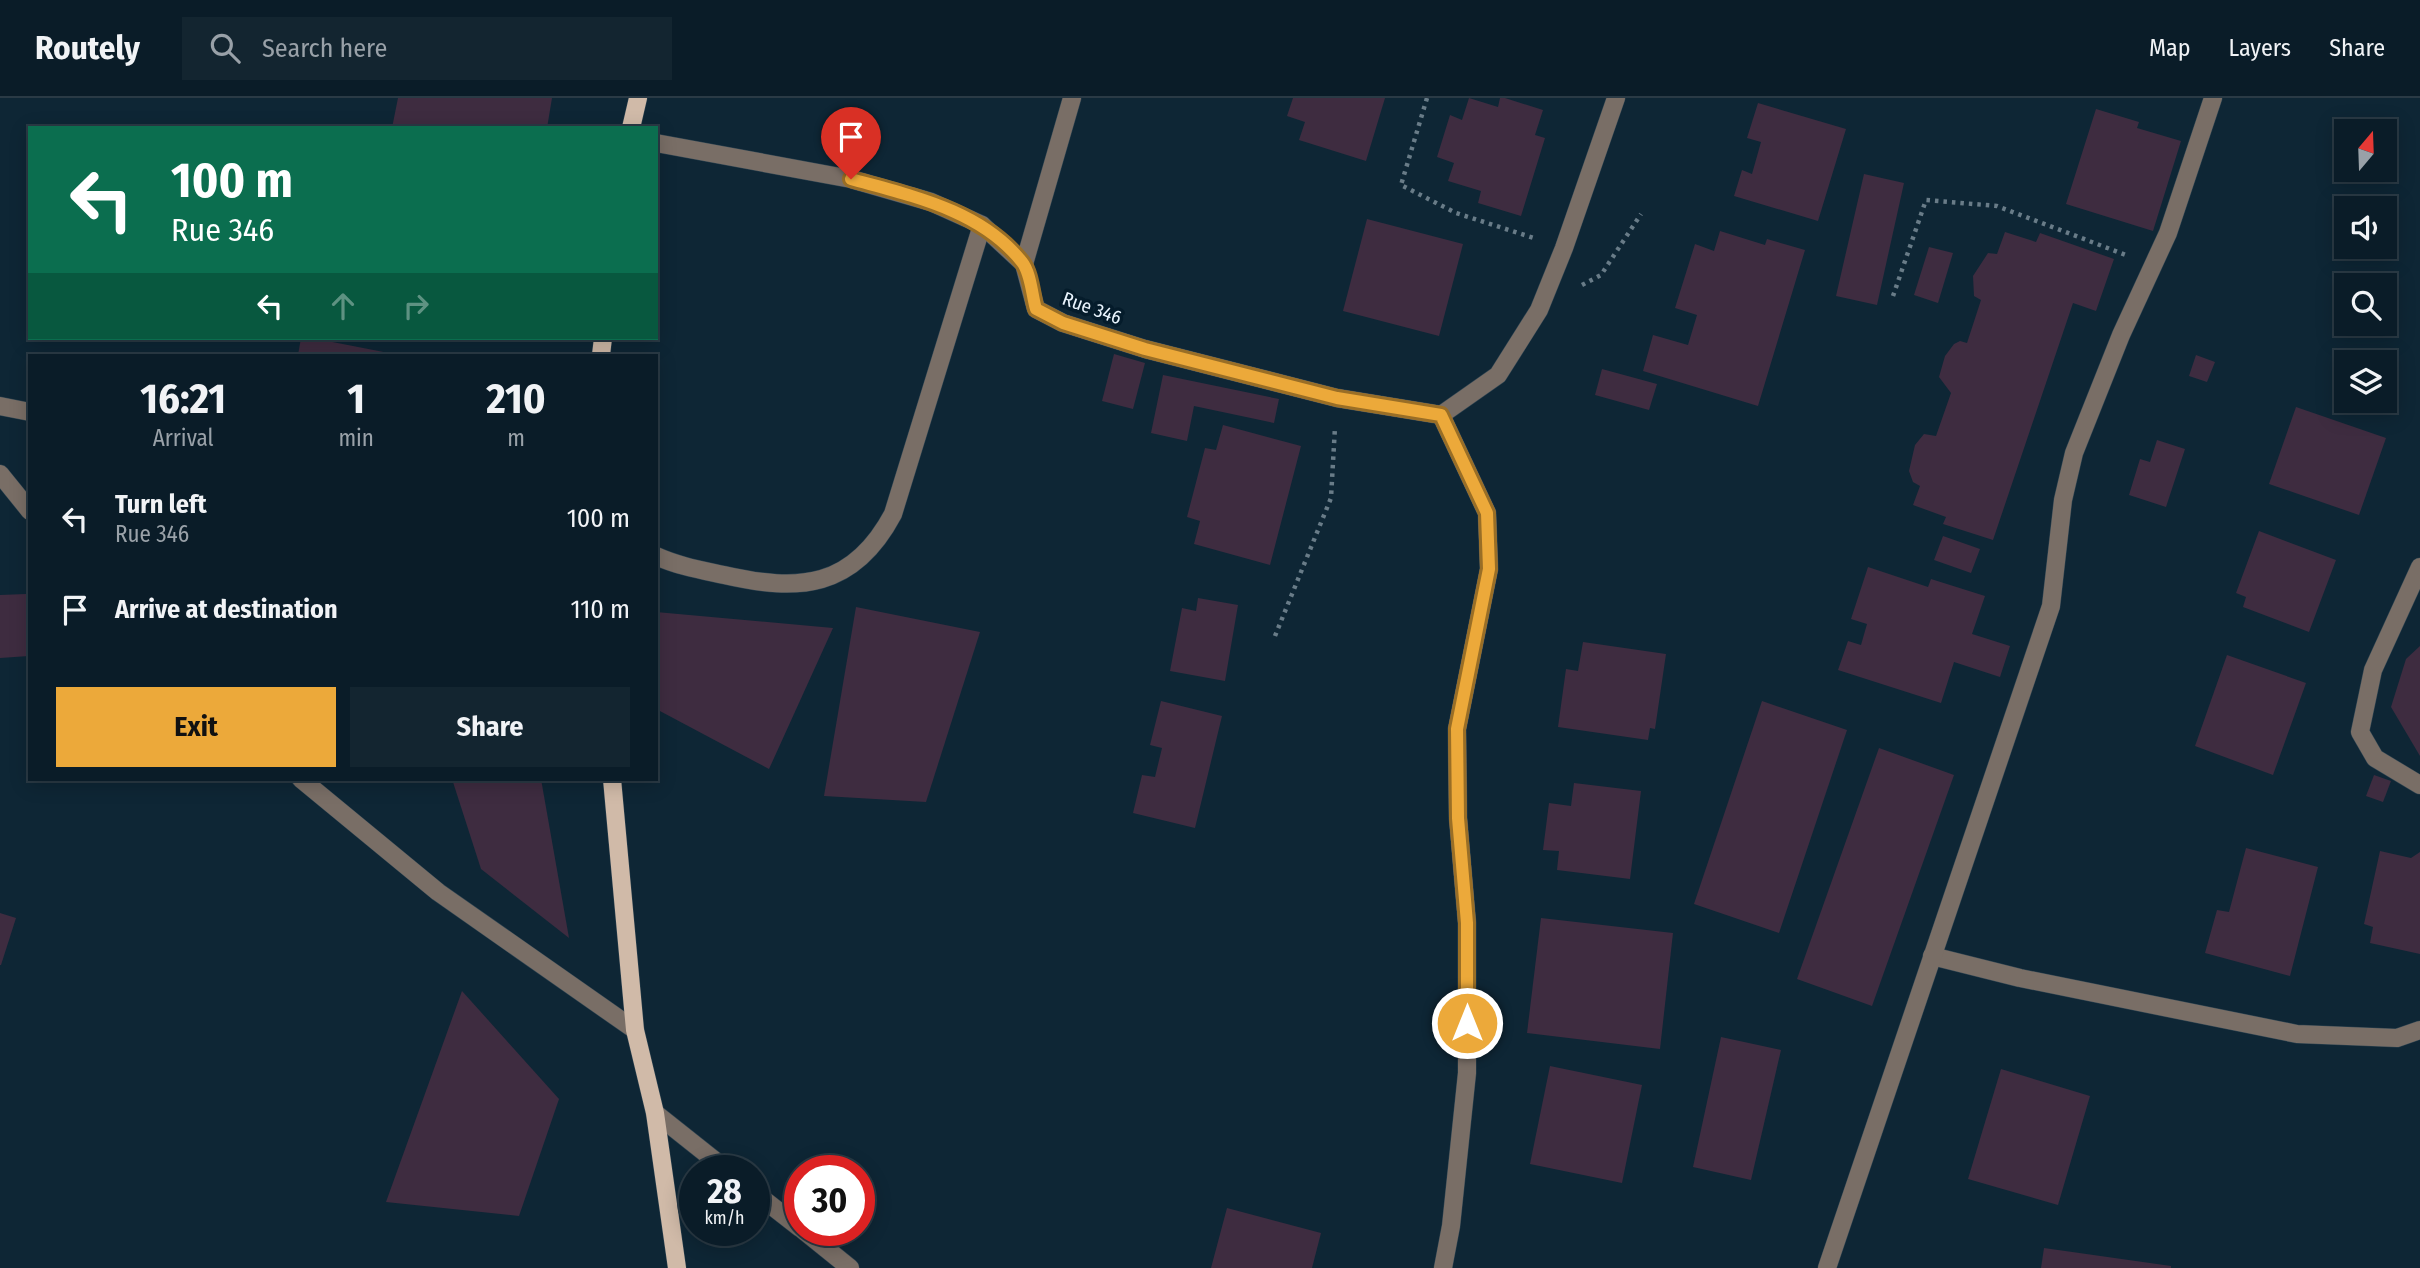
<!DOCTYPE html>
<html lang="en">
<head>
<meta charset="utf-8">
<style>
  body { margin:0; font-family:"Fira Sans Condensed",sans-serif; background:#132530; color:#f1f3f6; height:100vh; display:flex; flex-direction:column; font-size:26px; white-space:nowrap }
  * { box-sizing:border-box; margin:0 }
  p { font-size:23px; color:#99a1a8 }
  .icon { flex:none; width:38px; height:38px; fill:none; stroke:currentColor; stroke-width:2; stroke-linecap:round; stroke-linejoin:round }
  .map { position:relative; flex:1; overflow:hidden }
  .panel { position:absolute; left:28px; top:256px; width:630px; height:427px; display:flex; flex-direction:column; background:#0a1c28; border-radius:0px; box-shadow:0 4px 18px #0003,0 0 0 2px #2a3a45 }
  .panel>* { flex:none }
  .banner { position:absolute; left:28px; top:28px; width:630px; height:214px; border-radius:0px; box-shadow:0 4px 18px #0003,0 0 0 2px #2a3a45; background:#0b6e4f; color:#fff; overflow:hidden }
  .needle { width:46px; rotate:19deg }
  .fabs { position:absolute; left:2334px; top:21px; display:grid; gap:14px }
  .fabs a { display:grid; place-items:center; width:63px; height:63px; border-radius:0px; background:#0a1c28; box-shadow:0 4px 18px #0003,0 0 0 2px #2a3a45; font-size:35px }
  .speed { position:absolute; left:679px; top:1057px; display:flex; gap:14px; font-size:35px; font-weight:700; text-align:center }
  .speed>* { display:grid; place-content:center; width:91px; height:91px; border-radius:50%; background:#0a1c28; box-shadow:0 4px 18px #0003,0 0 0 2px #2a3a45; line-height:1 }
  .speed small { font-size:18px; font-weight:400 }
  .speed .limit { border:10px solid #d22; background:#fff; color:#111 }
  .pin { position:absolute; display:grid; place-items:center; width:60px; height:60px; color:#fff; margin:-72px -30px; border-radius:50% 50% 50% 0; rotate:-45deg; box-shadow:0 0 7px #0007 }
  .pin .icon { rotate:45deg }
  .me { position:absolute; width:77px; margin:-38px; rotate:0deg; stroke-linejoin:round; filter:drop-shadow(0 0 5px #0008) }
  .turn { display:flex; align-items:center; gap:24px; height:147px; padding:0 28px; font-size:32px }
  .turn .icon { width:91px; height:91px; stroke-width:2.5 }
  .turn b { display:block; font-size:49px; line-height:60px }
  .lanes { display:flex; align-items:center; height:66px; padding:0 28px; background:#0003; justify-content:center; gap:35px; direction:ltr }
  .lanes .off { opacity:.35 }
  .eta { display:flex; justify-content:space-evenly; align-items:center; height:119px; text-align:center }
  .eta b { font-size:42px; font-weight:700; line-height:49px }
  .cta { display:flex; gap:14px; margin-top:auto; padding:14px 28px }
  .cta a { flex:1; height:80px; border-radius:0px; background:#eca93a; color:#111; font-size:28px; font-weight:700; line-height:80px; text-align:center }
  .cta a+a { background:#132530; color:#f1f3f6 }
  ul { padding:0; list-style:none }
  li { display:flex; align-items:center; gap:21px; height:91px; padding:0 28px }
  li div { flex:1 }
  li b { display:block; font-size:26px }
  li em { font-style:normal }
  header { display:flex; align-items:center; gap:42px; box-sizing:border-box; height:98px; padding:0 35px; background:#0a1c28; border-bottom:2px solid #2a3a45 }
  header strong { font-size:33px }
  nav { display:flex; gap:38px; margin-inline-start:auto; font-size:24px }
  .search { width:490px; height:63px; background:#132530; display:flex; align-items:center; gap:18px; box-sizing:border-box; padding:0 24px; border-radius:0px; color:#99a1a8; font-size:26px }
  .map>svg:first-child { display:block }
  .building { fill:#3e2c40 }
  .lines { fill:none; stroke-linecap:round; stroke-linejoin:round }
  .minor-casing { stroke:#2d4351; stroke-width:19 }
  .major-casing { stroke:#2d4351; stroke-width:19 }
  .path { stroke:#697c88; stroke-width:4.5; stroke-dasharray:3.5 5; stroke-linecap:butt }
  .minor { stroke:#796e66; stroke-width:18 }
  .major { stroke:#d0baa8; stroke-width:18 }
  .route-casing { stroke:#996e26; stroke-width:18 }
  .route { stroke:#eca93a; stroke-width:12 }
  .labels { text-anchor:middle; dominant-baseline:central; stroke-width:7; stroke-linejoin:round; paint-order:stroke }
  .street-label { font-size:19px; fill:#eaf5fe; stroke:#051c2b }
</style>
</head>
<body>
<header>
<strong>Routely</strong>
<div class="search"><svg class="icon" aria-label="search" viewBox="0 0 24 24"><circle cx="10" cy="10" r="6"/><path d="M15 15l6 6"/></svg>Search here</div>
<nav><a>Map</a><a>Layers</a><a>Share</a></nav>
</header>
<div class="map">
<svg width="2420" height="1170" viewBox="0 0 2420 1170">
  <rect width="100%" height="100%" fill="#0e2635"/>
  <!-- building -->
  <g class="building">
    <polygon points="398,0 552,0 547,30 392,30"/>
    <polygon points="1293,0 1385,0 1366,63 1299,42 1305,24 1287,18"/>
    <polygon points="1469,0 1498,9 1500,0 1505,0 1543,12 1535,37 1545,40 1521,118 1478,105 1481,93 1448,83 1454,65 1437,59 1450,17 1462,22"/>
    <polygon points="1758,5 1846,31 1818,123 1734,98 1742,72 1752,76 1761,44 1747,40"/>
    <polygon points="2096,11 2139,24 2137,30 2181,43 2153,133 2066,106"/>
    <polygon points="1864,76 1904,85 1877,207 1836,198"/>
    <polygon points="1367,121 1463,146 1439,238 1343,213"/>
    <polygon points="1720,133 1765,147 1767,141 1805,152 1758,308 1643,273 1653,237 1688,247 1697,217 1675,210 1695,146 1714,153"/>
    <polygon points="2005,134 2036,144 2040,135 2114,161 2096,213 2073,205 1993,442 1943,426 1946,419 1913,407 1920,388 1913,384 1909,373 1915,347 1924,336 1936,338 1951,295 1939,279 1945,258 1954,246 1960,243 1967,245 1981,202 1974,198 1973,178 1988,155 1997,156"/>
    <polygon points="1929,149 1953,155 1938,205 1914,197"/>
    <polygon points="301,240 312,240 399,257 298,257"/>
    <polygon points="1114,256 1145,265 1133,311 1102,303"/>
    <polygon points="2196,257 2215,264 2207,284 2189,278"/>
    <polygon points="1602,271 1657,286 1649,312 1595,297"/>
    <polygon points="1163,277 1279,301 1274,325 1194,308 1187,343 1151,335"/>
    <polygon points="2296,309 2386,340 2359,417 2269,386"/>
    <polygon points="1223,327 1301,348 1270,467 1194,446 1200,423 1187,419 1205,350 1216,352"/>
    <polygon points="2157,342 2185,351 2166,409 2129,397 2140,361 2150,364"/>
    <polygon points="2259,433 2336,462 2309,534 2243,509 2246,499 2236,495"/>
    <polygon points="1943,438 1980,451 1971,475 1934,462"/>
    <polygon points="1868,469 1928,489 1931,481 1985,498 1972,536 2010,548 2000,579 1954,564 1941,605 1838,572 1848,543 1861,547 1867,526 1851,521"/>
    <polygon points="26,496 29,558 0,560 0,497"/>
    <polygon points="1198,500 1238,507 1225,583 1170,573 1182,510 1196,513"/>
    <polygon points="856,509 980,534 926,704 824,698"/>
    <polygon points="656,514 833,530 769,671 658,612"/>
    <polygon points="1583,544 1666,556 1655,631 1650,630 1648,642 1558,629 1566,571 1578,573"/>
    <polygon points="2420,548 2420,658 2391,609 2406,561"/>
    <polygon points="2227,557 2306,585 2273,677 2195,648"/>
    <polygon points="1161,603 1222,618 1195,730 1133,715 1142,677 1155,679 1162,650 1150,647"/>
    <polygon points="1762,603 1847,632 1779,835 1694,806"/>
    <polygon points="1879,650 1954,677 1872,908 1797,881"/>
    <polygon points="2374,677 2391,683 2383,704 2366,698"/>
    <polygon points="452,681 541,681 569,840 481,771"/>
    <polygon points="1574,685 1641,693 1630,781 1557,772 1559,753 1543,752 1549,705 1571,708"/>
    <polygon points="2246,750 2318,769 2290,878 2205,855 2217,812 2229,814"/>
    <polygon points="2380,753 2411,760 2420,754 2420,856 2370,845 2373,829 2364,826"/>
    <polygon points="0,815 16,820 1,867 0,867"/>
    <polygon points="1541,820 1673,835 1660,951 1527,935"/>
    <polygon points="462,893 559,1001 519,1118 386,1104"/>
    <polygon points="1721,939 1781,952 1751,1082 1693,1069"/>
    <polygon points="1550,968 1642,987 1622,1085 1530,1066"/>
    <polygon points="2001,971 2090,998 2058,1107 1968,1081"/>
    <polygon points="1227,1110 1321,1135 1312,1170 1211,1170"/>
    <polygon points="2044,1150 2171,1168 2171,1170 2041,1170"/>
  </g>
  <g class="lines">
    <!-- minor casing -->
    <g class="minor-casing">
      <g id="minor">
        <polyline points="656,45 851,81 931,104 982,127 1024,166 1036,211 1063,225 1145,251 1337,300 1441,317"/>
        <polyline points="1024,166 1072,0"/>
        <polyline points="0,308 30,314"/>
        <polyline points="0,376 30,413"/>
        <path d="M656 458C678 468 701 472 724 477 799 494 853 491 893 416L982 127"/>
        <polyline points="2420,469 2373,572 2360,634 2375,660 2420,687"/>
        <polyline points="301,681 438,794 635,932"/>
        <polyline points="1932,858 2020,880 2297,936 2397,940 2420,932"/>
        <polyline points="655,1015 728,1073"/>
        <polyline points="754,1094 800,1130"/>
        <polyline points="803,1132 850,1170"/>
        <polyline points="1443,1170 1451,1128 1467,975 1467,825 1458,720 1457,631 1489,471 1487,415 1441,317 1498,277 1539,212 1564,150 1616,0"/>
        <polyline points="1827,1170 2051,508 2063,402 2074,355 2121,237 2168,135 2213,0"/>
      </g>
    </g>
    <!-- major casing -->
    <g class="major-casing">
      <g id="major">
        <polyline points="631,30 638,0"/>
        <polyline points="601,257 603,240"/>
        <polyline points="612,681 635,932 655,1015 677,1170"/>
      </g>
    </g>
    <!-- path -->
    <g class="path">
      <polyline points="1427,0 1401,87 1456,115 1537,141"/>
      <polyline points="1582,187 1601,177 1641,116"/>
      <polyline points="1893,198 1926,102 1997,108 2126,157"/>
      <polyline points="1275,538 1331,400 1335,329"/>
    </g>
    <!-- minor -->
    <use href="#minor" class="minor"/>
    <!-- major -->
    <use href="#major" class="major"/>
  </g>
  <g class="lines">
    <!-- route casing -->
    <g class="route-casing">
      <path id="route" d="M851 81C912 98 981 112 1022 164 1031 175 1032 198 1036 211L1063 225 1145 251 1337 300 1441 317 1487 415 1489 471 1457 631 1458 720 1467 825V925"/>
    </g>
    <!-- route -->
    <use href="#route" class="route"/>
  </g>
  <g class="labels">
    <!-- street labels -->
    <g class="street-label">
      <text transform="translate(1092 210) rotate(20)">Rue 346</text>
    </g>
  </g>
</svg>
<div class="fabs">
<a><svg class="needle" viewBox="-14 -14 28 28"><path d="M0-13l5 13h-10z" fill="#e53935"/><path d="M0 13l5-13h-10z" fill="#99a1a8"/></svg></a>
<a><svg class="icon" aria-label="sound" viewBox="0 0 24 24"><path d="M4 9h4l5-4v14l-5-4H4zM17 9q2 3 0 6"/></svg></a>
<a><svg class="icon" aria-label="search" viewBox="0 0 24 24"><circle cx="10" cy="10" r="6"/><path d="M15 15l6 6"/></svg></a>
<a><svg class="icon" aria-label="layers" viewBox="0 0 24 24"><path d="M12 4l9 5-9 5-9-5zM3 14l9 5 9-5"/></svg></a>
</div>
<div class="speed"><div>28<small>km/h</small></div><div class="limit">30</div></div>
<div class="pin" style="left:851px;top:81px;background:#d93025"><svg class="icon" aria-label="arrive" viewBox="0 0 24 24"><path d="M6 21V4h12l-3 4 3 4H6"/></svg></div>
<svg class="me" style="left:1467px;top:925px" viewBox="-20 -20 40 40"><circle r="17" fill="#eca93a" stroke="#fff" stroke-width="3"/><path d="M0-11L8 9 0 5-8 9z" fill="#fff"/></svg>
<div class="banner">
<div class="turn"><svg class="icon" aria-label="left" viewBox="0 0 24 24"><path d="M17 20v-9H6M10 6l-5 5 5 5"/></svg><div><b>100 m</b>Rue 346</div></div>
<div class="lanes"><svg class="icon" aria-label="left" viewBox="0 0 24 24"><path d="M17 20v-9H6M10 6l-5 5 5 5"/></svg><svg class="icon off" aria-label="ahead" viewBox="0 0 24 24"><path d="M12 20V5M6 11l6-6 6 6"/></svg><svg class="icon off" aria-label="right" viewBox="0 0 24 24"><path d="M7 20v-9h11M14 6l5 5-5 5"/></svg></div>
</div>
<section class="panel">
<div class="eta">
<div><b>16:21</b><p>Arrival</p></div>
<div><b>1</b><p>min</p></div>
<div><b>210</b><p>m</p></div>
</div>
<ul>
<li><svg class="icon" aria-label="left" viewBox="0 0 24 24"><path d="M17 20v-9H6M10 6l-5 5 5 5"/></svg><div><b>Turn left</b><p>Rue 346</p></div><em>100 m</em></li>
<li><svg class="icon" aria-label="arrive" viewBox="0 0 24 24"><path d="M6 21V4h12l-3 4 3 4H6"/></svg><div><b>Arrive at destination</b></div><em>110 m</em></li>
</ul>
<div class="cta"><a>Exit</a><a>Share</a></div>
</section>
</div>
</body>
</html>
